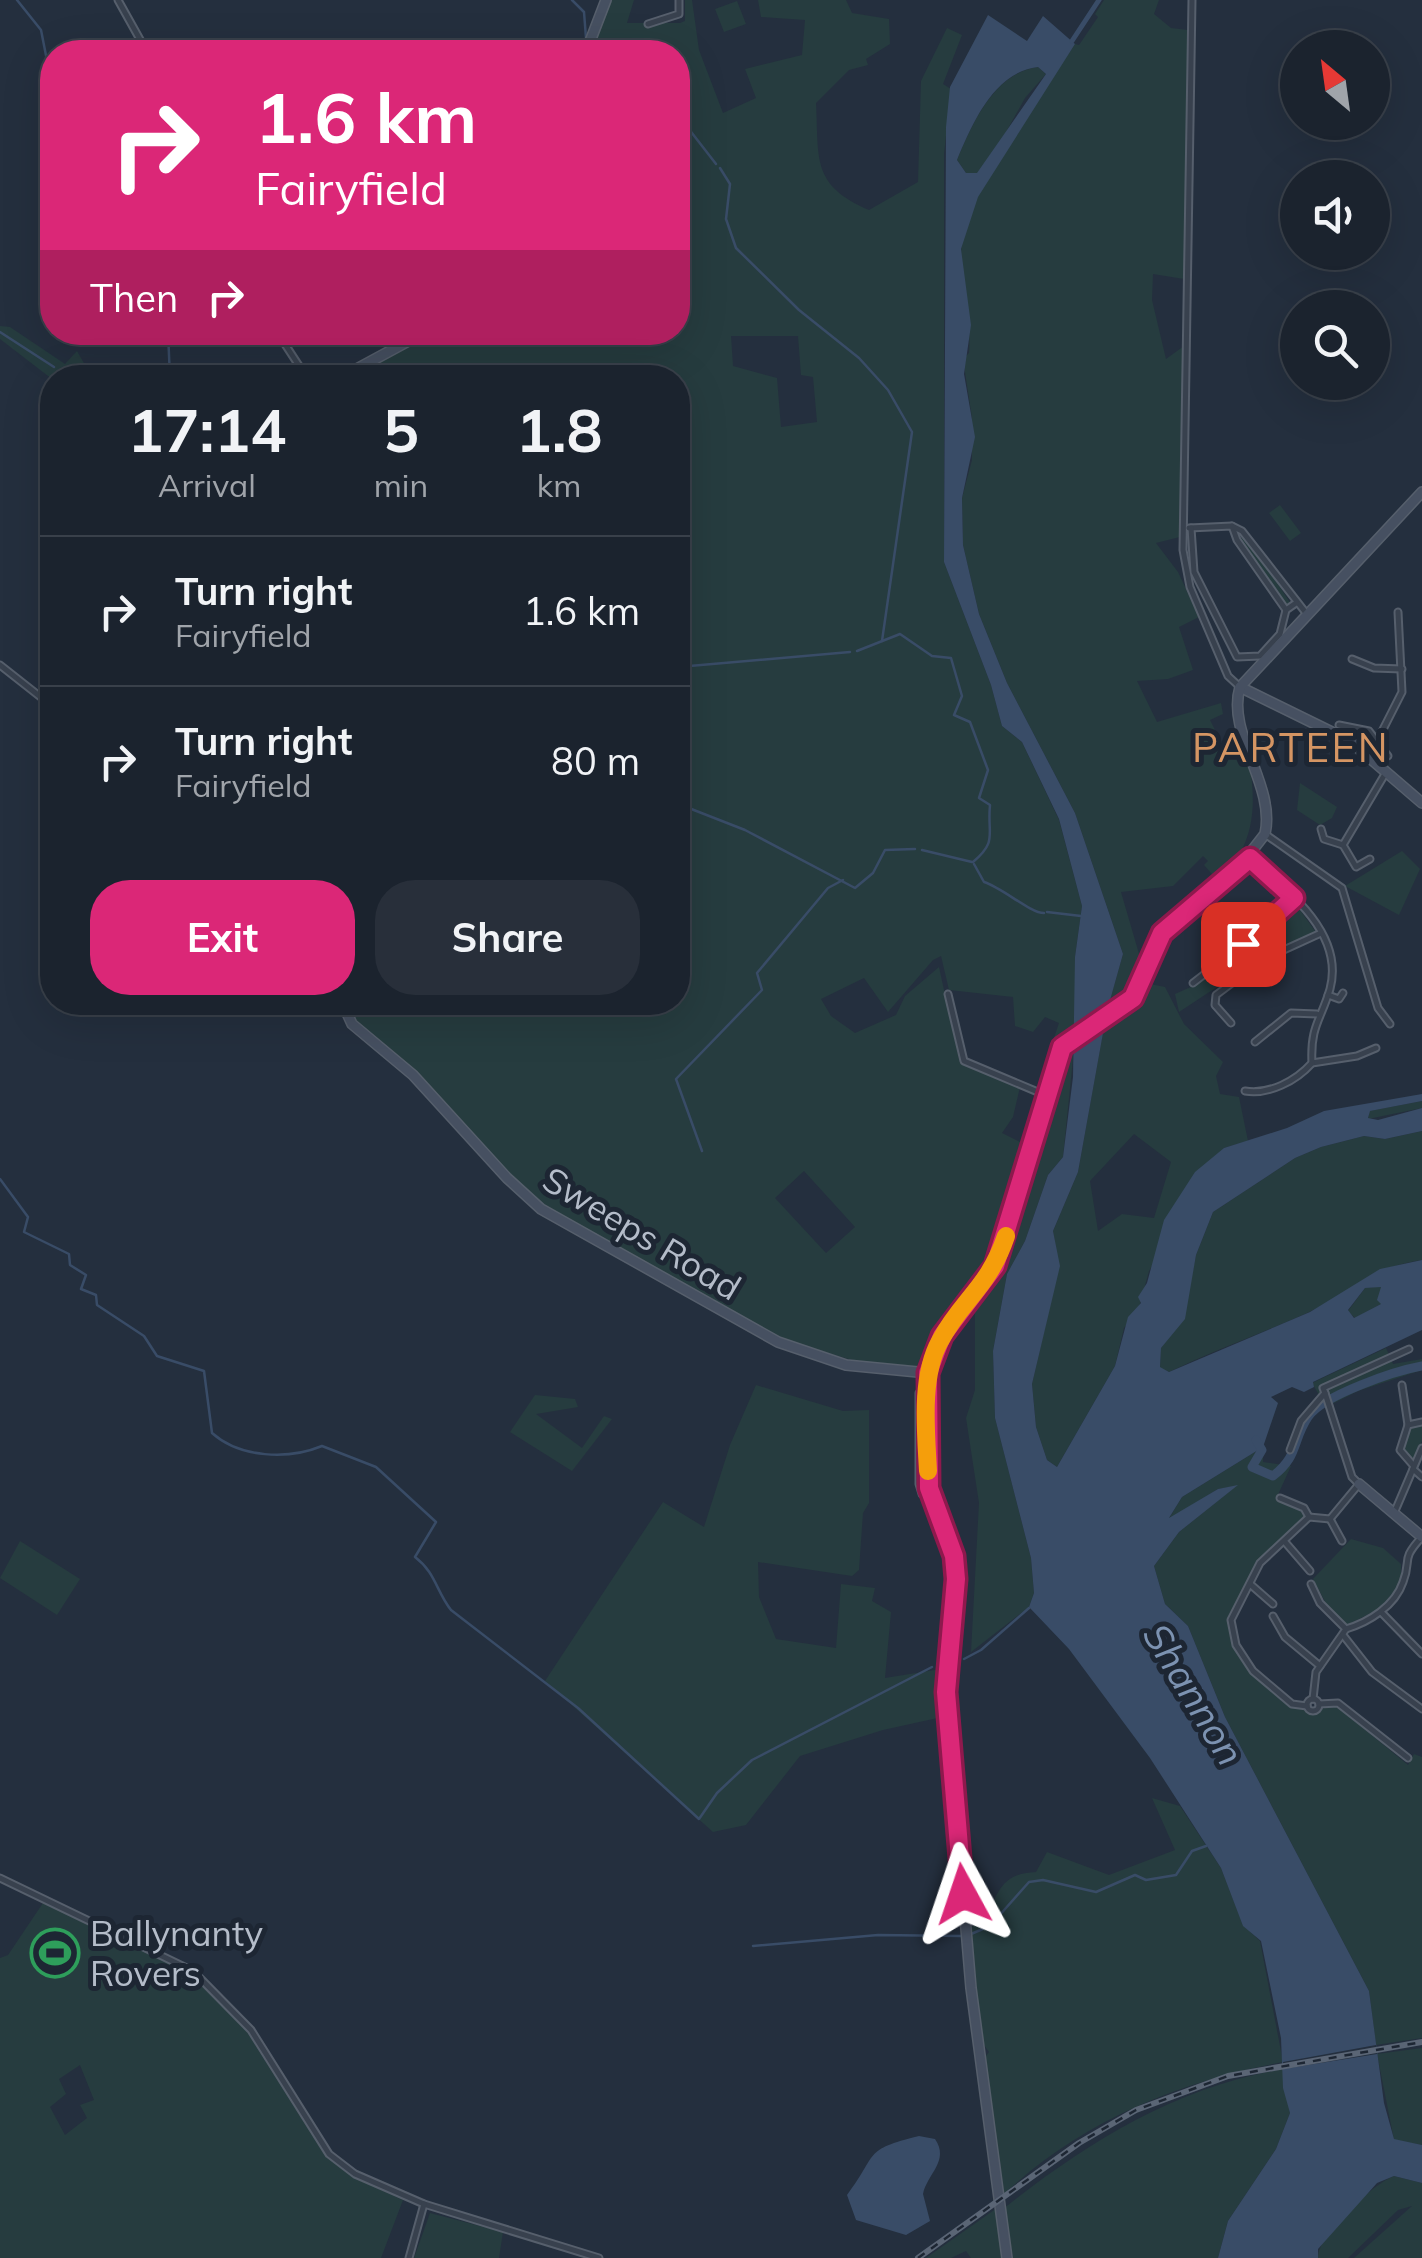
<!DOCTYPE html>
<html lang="en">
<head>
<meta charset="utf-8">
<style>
  body { margin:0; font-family:Mulish,sans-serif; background:#282f3a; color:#f1f3f6; height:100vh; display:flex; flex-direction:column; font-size:38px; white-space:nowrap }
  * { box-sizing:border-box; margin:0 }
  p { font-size:32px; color:#a0a4aa }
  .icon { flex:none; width:55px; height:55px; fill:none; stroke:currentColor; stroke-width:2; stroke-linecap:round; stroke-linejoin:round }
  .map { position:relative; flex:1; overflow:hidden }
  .panel { position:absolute; left:40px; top:365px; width:650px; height:650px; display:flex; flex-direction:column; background:#1b232e; border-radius:40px; box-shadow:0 10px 40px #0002,0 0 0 2px #39404a }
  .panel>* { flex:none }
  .banner { position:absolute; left:40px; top:40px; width:650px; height:305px; border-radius:40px; box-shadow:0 10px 40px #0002,0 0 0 2px #39404a; background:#db2777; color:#fff; overflow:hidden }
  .needle { width:65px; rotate:331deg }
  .tools { position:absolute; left:1280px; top:30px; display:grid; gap:20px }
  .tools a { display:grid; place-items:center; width:110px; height:110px; border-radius:50%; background:#1b232e; box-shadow:0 10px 40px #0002,0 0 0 2px #39404a; font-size:50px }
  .pin { position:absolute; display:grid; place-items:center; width:85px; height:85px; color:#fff; margin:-42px; border-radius:20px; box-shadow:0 5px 15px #0006 }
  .me { position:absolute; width:110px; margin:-55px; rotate:355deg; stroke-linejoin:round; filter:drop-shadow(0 0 8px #0008) }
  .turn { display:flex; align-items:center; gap:35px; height:210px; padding:0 50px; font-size:45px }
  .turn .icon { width:130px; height:130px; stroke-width:2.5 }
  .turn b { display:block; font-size:70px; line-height:85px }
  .then { display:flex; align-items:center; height:95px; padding:0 50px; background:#0003; gap:20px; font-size:38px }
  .eta { display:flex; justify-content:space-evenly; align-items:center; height:170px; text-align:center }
  .eta b { font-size:60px; font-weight:700; line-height:70px }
  .button { display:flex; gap:20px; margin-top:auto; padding:20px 50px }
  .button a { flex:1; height:115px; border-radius:40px; background:#db2777; color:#fff; font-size:40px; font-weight:700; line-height:115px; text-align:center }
  .button a+a { background:#282f3a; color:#f1f3f6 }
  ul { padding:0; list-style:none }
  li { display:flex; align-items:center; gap:30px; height:150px; padding:0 50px; border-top:2px solid #39404a }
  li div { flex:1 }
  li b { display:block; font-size:38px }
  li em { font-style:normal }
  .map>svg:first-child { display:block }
  .green { fill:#263c3f; fill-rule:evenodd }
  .water { fill:#394c67; fill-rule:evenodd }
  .pier { fill:#242f3e }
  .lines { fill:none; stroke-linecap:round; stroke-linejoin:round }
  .stream { stroke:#394c67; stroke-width:2.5 }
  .canal { stroke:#394c67; stroke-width:5 }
  .river { stroke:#394c67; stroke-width:9 }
  .street-casing { stroke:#565f6c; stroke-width:9 }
  .secondary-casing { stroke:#565f6c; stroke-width:12 }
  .street { stroke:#38414e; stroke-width:5 }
  .secondary { stroke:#465061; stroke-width:9 }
  .rail-casing { stroke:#5a6575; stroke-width:6 }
  .rail { stroke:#1d2633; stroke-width:2.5; stroke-dasharray:8; stroke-linecap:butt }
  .route-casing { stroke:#8e194d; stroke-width:25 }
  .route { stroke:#db2777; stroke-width:18 }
  .slow { stroke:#f59e0b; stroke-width:18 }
  .labels { text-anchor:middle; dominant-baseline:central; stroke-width:10; stroke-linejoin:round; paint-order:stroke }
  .street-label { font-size:35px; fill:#b4bcc9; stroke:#1d2633 }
  .poi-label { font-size:35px; fill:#b4bcc9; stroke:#1d2633; text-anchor:start }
  .water-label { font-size:38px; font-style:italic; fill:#7c92b1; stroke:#1d2633 }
  .quarter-label { font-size:40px; letter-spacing:2.5px; fill:#d59563; stroke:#1d2633 }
</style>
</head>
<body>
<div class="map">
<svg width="1422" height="2258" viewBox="0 0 1422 2258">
  <rect width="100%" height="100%" fill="#242f3e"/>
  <!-- green -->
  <g class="green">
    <path d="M610 0H634L627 23H680L685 21V0H692L699 50 723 113 756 98 745 69 802 55 805 20 761 17 758 0H846L852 13 889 19 890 44 866 59 868 65 849 70 816 103C819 159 811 185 869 210L918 182 921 81 947 28 962 35 943 84 951 89 944 154V562L991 685 1002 726 1022 742 1059 820 1082 906 1075 957V1034L1054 1051 1050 1050 1059 1023 1045 1017 1033 1032 1015 1026 1013 997 949 990 941 956 933 960 888 1012 864 978 821 999 831 1016 855 1033 896 1015 905 996 939 967 960 1063 1020 1087 1013 1117 1002 1133 1028 1146 987 1269 935 1330 922 1367 870 1365 774 1338 538 1203 433 1093 362 1032 344 1003 678 1002V378H344L430 333 678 332V52H592ZM731 336H798L801 375 813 377 817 422 781 427 777 378 733 366ZM804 1171 855 1227 826 1253 775 1198Z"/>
    <path d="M1104 0H1159L1154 14 1171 28 1188 30 1184 279 1153 274 1152 300 1166 359 1184 346 1180 537 1156 543 1178 572 1199 617 1179 627 1193 670 1168 679 1137 681 1157 722 1221 703 1223 714 1210 720 1227 754 1247 750C1257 801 1258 843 1218 881L1204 865 1208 861 1203 856 1173 886 1121 892 1142 964 1140 982 1165 987 1184 1024 1223 1062 1216 1076 1220 1094 1239 1097 1248 1141 1224 1148 1149 1271 1138 1311 1124 1328 1115 1366 1057 1467 1047 1460 1036 1427 1032 1384 1059 1266 1053 1231 1078 1172 1107 1010 1123 954 1075 813 1007 683 979 614 963 545 962 498 972 460V418L963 359 969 353C972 318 959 287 961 253 964 187 1039 99 1075 44L1079 45 1098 17 1095 14ZM1134 1134 1171 1162 1154 1218 1122 1214 1098 1231 1090 1181Z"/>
    <polygon points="737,1 746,24 724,32 715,9"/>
    <path d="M1038 67 1046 74 1025 98 991 159 977 174 966 173 957 160C972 124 994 73 1038 67Z"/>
    <polygon points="0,326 10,327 65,364 77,351 85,365 113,377 52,379 0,339"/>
    <polygon points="1280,505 1301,533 1290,541 1269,513"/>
    <polygon points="1237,535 1251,543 1291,604 1286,605"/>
    <polygon points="1300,783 1337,807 1332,818 1320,825 1297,810"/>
    <polygon points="1402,851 1420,869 1399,915 1345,886"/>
    <polygon points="1295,903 1315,931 1311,936 1264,956 1179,1012 1175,994 1193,986"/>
    <polygon points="1075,1039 1063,1157 1048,1175 1025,1241 1007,1274 993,1351 995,1418 1031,1558 1034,1593 1029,1607 971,1652 979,1503 966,1418 975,1390 975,1306 994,1280 1005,1255 1057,1091 1065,1049"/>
    <polygon points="1422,1101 1422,1108 1368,1119 1369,1111"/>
    <path d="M1422 1131V1260C1368 1268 1353 1292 1305 1314 1260 1334 1213 1351 1169 1372L1160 1368 1161 1348 1184 1315 1196 1255 1213 1212 1295 1158 1321 1147 1364 1136 1385 1139Z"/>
    <polygon points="1382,1286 1381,1304 1355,1318 1348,1311 1365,1288"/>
    <polygon points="1386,1348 1393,1364 1422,1359 1422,1370 1358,1391 1326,1407 1312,1383"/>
    <polygon points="756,1385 843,1411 869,1410 869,1503 863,1513 859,1570 852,1576 758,1562 759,1597 776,1639 836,1648 841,1584 875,1588 872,1601 891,1612 885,1678 941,1669 942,1717 883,1730 800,1756 746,1825 713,1832 545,1681 663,1502 704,1527 730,1445"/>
    <polygon points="535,1395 575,1399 578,1407 536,1414 582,1448 604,1416 612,1419 572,1471 510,1432"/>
    <polygon points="1422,1425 1422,1441 1414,1458 1408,1458 1402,1449 1410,1429"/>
    <polygon points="1263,1447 1263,1462 1291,1466 1276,1499 1298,1508 1304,1516 1258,1562 1228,1619 1234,1645 1254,1676 1291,1707 1304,1708 1310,1714 1334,1704 1408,1765 1414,1754 1422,1757 1422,2038 1376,2045 1369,1991 1225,1717 1188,1626 1165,1604 1154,1566 1179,1532 1236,1486 1218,1489 1168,1520 1182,1497"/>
    <polygon points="1351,1539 1383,1548 1401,1564 1401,1583 1379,1609 1347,1625 1331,1613 1313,1579"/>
    <polygon points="20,1541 80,1579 57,1615 0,1578"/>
    <path d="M1152 1798 1180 1806 1221 1868 1243 1925 1260 1941 1283 2062C1178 2082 1081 2121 1003 2195L982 2061 989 2052 981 2041 971 1927 987 1919C997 1891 1003 1873 1036 1872L1047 1852 1109 1875 1175 1850Z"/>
    <path d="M45 1900 193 1971 172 1978 192 1974 244 2027 324 2154 351 2176 403 2200 381 2258H0V1958L8 1955ZM80 2065 94 2100 80 2105 87 2118 65 2135 50 2107 66 2094 59 2079Z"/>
    <polygon points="1422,2048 1422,2145 1394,2140 1377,2054"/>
    <path d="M1283 2069 1290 2113 1276 2149 1228 2221 1218 2258H1013L1004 2208C1088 2142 1176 2087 1283 2069Z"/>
    <path d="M1394 2176 1422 2183V2258H1354L1412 2206 1398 2210 1348 2258H1318C1318 2234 1373 2184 1394 2176Z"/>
    <polygon points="997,2208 1004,2258 971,2258 966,2251 951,2258 926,2258"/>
    <polygon points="430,2213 503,2232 499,2258 414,2258"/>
  </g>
  <!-- water -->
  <g class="water">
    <path d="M988 15 1027 41 1043 16 1075 44 978 197 961 249 971 325 964 374 975 437 962 498 963 545 979 614 1007 683 1075 813 1123 954 1107 1011 1078 1172 1053 1231 1060 1266 1032 1384 1036 1427 1047 1460 1057 1467 1115 1366 1128 1317 1141 1303 1138 1297 1147 1283 1164 1220 1195 1172 1224 1148 1287 1128 1324 1111 1422 1094V1101L1370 1111 1368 1118 1378 1120 1422 1108V1131L1385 1139 1364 1136 1321 1147 1295 1158 1213 1212 1196 1255 1185 1319 1161 1348 1160 1367 1169 1372 1310 1312 1380 1269 1422 1260V1330L1313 1382 1314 1387 1304 1392 1292 1387 1271 1397 1278 1403 1263 1447 1182 1497 1169 1518 1218 1489 1238 1485 1179 1532 1154 1566 1165 1604 1188 1626 1225 1717 1369 1991 1384 2103 1394 2139 1422 2145V2183L1394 2176 1377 2183 1318 2249V2258H1218L1228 2221 1276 2149 1290 2113 1283 2088 1281 2038 1261 1941 1243 1926 1221 1868 1150 1758 1069 1649 1029 1607 1034 1593 1031 1558 995 1418 993 1351 1007 1274 1025 1241 1048 1175 1063 1157 1073 1077 1075 957 1082 906 1059 819 1022 742 1002 726 991 685 944 562 946 127 950 87ZM1038 67 1046 74 977 173H966L957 160C972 124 994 72 1038 67ZM1381 1287 1377 1300 1381 1304 1354 1318 1348 1310 1365 1288Z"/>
    <path d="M919 2136 935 2139C950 2161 927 2174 923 2194L930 2221 906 2235 856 2220 847 2195C879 2153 862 2150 919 2136Z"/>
  </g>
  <!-- pier -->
  <polygon class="pier" points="1376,2045 1377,2054 1283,2069 1283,2062"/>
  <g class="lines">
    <!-- stream -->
    <g class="stream">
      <polyline points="17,0 41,30 52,86"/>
      <polyline points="572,0 584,12 586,38"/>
      <polyline points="678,115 716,164"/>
      <polyline points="720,168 730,184 726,219 736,248 799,310 859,358 888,390 912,432 882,641"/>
      <polyline points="0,332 54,367"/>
      <polyline points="168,332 170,378"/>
      <polyline points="61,370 75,378"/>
      <path d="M857 651 900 634 932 656 951 658 962 696 954 715 970 722 988 770 979 798 990 805C987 835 998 841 973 862"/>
      <polyline points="678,667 850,652"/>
      <polyline points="678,812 681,805 745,830 855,888 873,873 885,850 915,849"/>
      <polyline points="922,850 972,862"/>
      <path d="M974 864 984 882C1003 888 1030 913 1044 913"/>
      <polyline points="1047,912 1081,916"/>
      <polyline points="702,1151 676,1079 762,990 757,973 828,888 843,880"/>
      <path d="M0 1179 28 1217 24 1232 69 1254 70 1265 86 1275 81 1289 96 1295 97 1305 144 1336 157 1356 204 1371 212 1433C240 1458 288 1460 322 1446L376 1467 436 1522 415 1557C436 1573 436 1591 451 1610L578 1708 699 1819 717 1793 752 1760 932 1667"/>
      <polyline points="964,1659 981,1650 1029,1608"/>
      <polyline points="971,1934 990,1926 1029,1882 1043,1880 1096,1892 1135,1875 1146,1880 1176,1875 1192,1851 1206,1846"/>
      <polyline points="753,1946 878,1935 961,1936"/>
    </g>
    <!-- canal -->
    <polyline class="canal" points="1072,41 1099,0"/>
    <!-- river -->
    <path class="river" d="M1256 1440 1262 1450 1252 1467 1273 1476C1299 1456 1292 1441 1308 1417 1323 1395 1395 1371 1422 1366"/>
    <!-- street casing -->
    <g class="street-casing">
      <g id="street">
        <polyline points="118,0 147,52"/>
        <polyline points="1192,0 1183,550 1190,587 1228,676 1240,687"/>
        <polyline points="648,24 679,14 679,0"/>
        <polyline points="277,332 307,378"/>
        <polyline points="1232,526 1237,540 1286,610"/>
        <polyline points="1189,528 1232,526 1242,531 1306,613"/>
        <polyline points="1191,528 1194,572 1237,657 1260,656 1280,634 1286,610 1296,603"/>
        <polyline points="1352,659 1374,668 1402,669"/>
        <polyline points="0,665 52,706"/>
        <polyline points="1339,725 1369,731 1388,756"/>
        <polyline points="1370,755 1402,692 1398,612"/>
        <polyline points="1321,829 1324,839 1343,845"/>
        <polyline points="1265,834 1342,888 1378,1008 1390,1024"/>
        <polyline points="1370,859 1356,867 1343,845 1385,774"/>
        <polyline points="1193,983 1268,925 1294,898"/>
        <polyline points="948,994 964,1061 1045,1095"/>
        <polyline points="1328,995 1339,999 1343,993"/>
        <polyline points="1231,1023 1215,1005 1216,995 1264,959 1321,933"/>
        <polyline points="1255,1042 1291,1013 1317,1014"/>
        <polyline points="1312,1063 1357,1056 1376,1048"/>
        <path d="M1245 1091C1269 1095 1296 1081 1312 1063 1310 1026 1321 1020 1330 989 1345 933 1287 889 1249 858"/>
        <polyline points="1402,1385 1408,1425"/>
        <polyline points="919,1393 919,1484 922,1494 931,1494"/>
        <polyline points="1290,1450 1301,1421 1325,1393 1323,1388 1409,1349"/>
        <polyline points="1413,1465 1400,1450 1408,1425 1422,1422"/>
        <polyline points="1413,1469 1422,1477"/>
        <polyline points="1280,1498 1304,1508 1309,1517"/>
        <polyline points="1395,1511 1422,1448"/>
        <polyline points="1330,1519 1342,1541"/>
        <polyline points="1285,1542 1310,1571"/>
        <polyline points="1250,1584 1273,1604"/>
        <polyline points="1311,1584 1320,1603 1346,1629 1316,1672 1313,1699"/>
        <polyline points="1381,1612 1422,1654"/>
        <polyline points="1273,1616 1285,1637 1320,1666"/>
        <path d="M1346 1629C1369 1622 1395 1606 1403 1582 1412 1559 1400 1561 1421 1538"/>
        <polyline points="1343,1635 1372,1672 1422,1709"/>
        <circle cx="1313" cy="1705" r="6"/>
        <polyline points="1319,1704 1338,1703 1408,1758"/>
        <polyline points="1307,1706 1292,1704 1253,1671 1236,1645 1231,1620 1260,1563 1309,1517 1330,1519 1359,1484 1352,1477 1325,1393"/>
        <polyline points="0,1878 193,1971 251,2030 329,2154 355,2174 424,2204 599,2258"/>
        <polyline points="409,2258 424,2204"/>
      </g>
    </g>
    <!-- secondary casing -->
    <g class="secondary-casing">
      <g id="secondary">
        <polyline points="586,52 606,0"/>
        <polyline points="340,378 425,332"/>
        <polyline points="1240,687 1350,741 1422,803"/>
        <polyline points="342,1002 352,1024 413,1075 507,1178 541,1209 778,1342 846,1365 928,1373"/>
        <polyline points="1359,1484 1422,1537"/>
        <path d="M1007 2258 971 1988 946 1692 956 1579 954 1556 929 1488 928 1373 942 1336 995 1267 1062 1047 1133 998 1161 933 1237 870 1265 834C1276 785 1226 734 1240 687L1422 492"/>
      </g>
    </g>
    <!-- street -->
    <use href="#street" class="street"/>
    <!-- secondary -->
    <use href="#secondary" class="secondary"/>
    <!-- rail casing -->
    <g class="rail-casing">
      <polyline id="rail" points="918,2258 1079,2143 1136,2110 1228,2076 1422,2042"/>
    </g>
    <!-- rail -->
    <use href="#rail" class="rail"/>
  </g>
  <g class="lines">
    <!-- route casing -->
    <g class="route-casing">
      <polyline id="route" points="963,1894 946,1692 956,1579 954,1556 929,1488 928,1373 942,1336 995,1266 1062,1047 1133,998 1162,933 1250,858 1294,898 1243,944"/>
    </g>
    <!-- route -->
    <use href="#route" class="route"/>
    <!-- slow -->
    <path class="slow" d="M928 1471C926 1431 920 1377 940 1341 962 1299 988 1289 1006 1236"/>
  </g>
  <!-- icons -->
  <defs>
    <g id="stadium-ring" transform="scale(2.5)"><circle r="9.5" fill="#1d2633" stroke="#2e9e5b" stroke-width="1.5"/><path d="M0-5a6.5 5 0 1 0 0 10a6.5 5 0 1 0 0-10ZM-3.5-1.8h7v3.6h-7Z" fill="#2e9e5b"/></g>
  </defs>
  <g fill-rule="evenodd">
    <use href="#stadium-ring" x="55" y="1953"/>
  </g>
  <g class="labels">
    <!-- street labels -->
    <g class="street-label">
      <text transform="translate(642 1233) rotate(31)">Sweeps Road</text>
    </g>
    <!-- poi labels -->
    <g class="poi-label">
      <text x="90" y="1933">Ballynanty<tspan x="90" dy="40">Rovers</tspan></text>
    </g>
    <!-- water labels -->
    <g class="water-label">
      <text transform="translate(1194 1694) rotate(59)">Shannon</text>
    </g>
    <!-- quarter labels -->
    <g class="quarter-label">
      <text x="1291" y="747">PARTEEN</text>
    </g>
  </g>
</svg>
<div class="tools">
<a><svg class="needle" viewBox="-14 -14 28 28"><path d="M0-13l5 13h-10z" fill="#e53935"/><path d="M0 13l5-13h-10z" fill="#a0a4aa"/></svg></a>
<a><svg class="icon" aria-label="sound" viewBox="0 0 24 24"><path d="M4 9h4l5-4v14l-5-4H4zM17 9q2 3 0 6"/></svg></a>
<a><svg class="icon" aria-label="search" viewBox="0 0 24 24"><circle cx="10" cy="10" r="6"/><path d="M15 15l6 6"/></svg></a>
</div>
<div class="pin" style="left:1243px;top:944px;background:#d93025"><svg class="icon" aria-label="arrive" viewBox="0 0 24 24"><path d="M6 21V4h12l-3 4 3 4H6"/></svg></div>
<svg class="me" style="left:963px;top:1894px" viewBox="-20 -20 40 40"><path d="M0-17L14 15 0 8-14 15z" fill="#db2777" stroke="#fff" stroke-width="4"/></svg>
<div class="banner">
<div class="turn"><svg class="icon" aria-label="right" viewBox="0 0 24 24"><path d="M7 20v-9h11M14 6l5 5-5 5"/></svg><div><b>1.6 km</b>Fairyfield</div></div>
<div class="then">Then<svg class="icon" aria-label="right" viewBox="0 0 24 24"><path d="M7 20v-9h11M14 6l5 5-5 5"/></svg></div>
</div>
<section class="panel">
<div class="eta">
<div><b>17:14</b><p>Arrival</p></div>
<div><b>5</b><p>min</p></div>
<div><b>1.8</b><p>km</p></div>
</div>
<ul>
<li><svg class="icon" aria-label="right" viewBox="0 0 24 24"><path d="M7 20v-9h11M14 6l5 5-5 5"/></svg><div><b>Turn right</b><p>Fairyfield</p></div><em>1.6 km</em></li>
<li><svg class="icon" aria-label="right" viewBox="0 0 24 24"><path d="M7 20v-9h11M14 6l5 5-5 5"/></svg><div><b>Turn right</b><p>Fairyfield</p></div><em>80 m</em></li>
</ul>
<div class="button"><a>Exit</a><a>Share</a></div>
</section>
</div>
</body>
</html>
